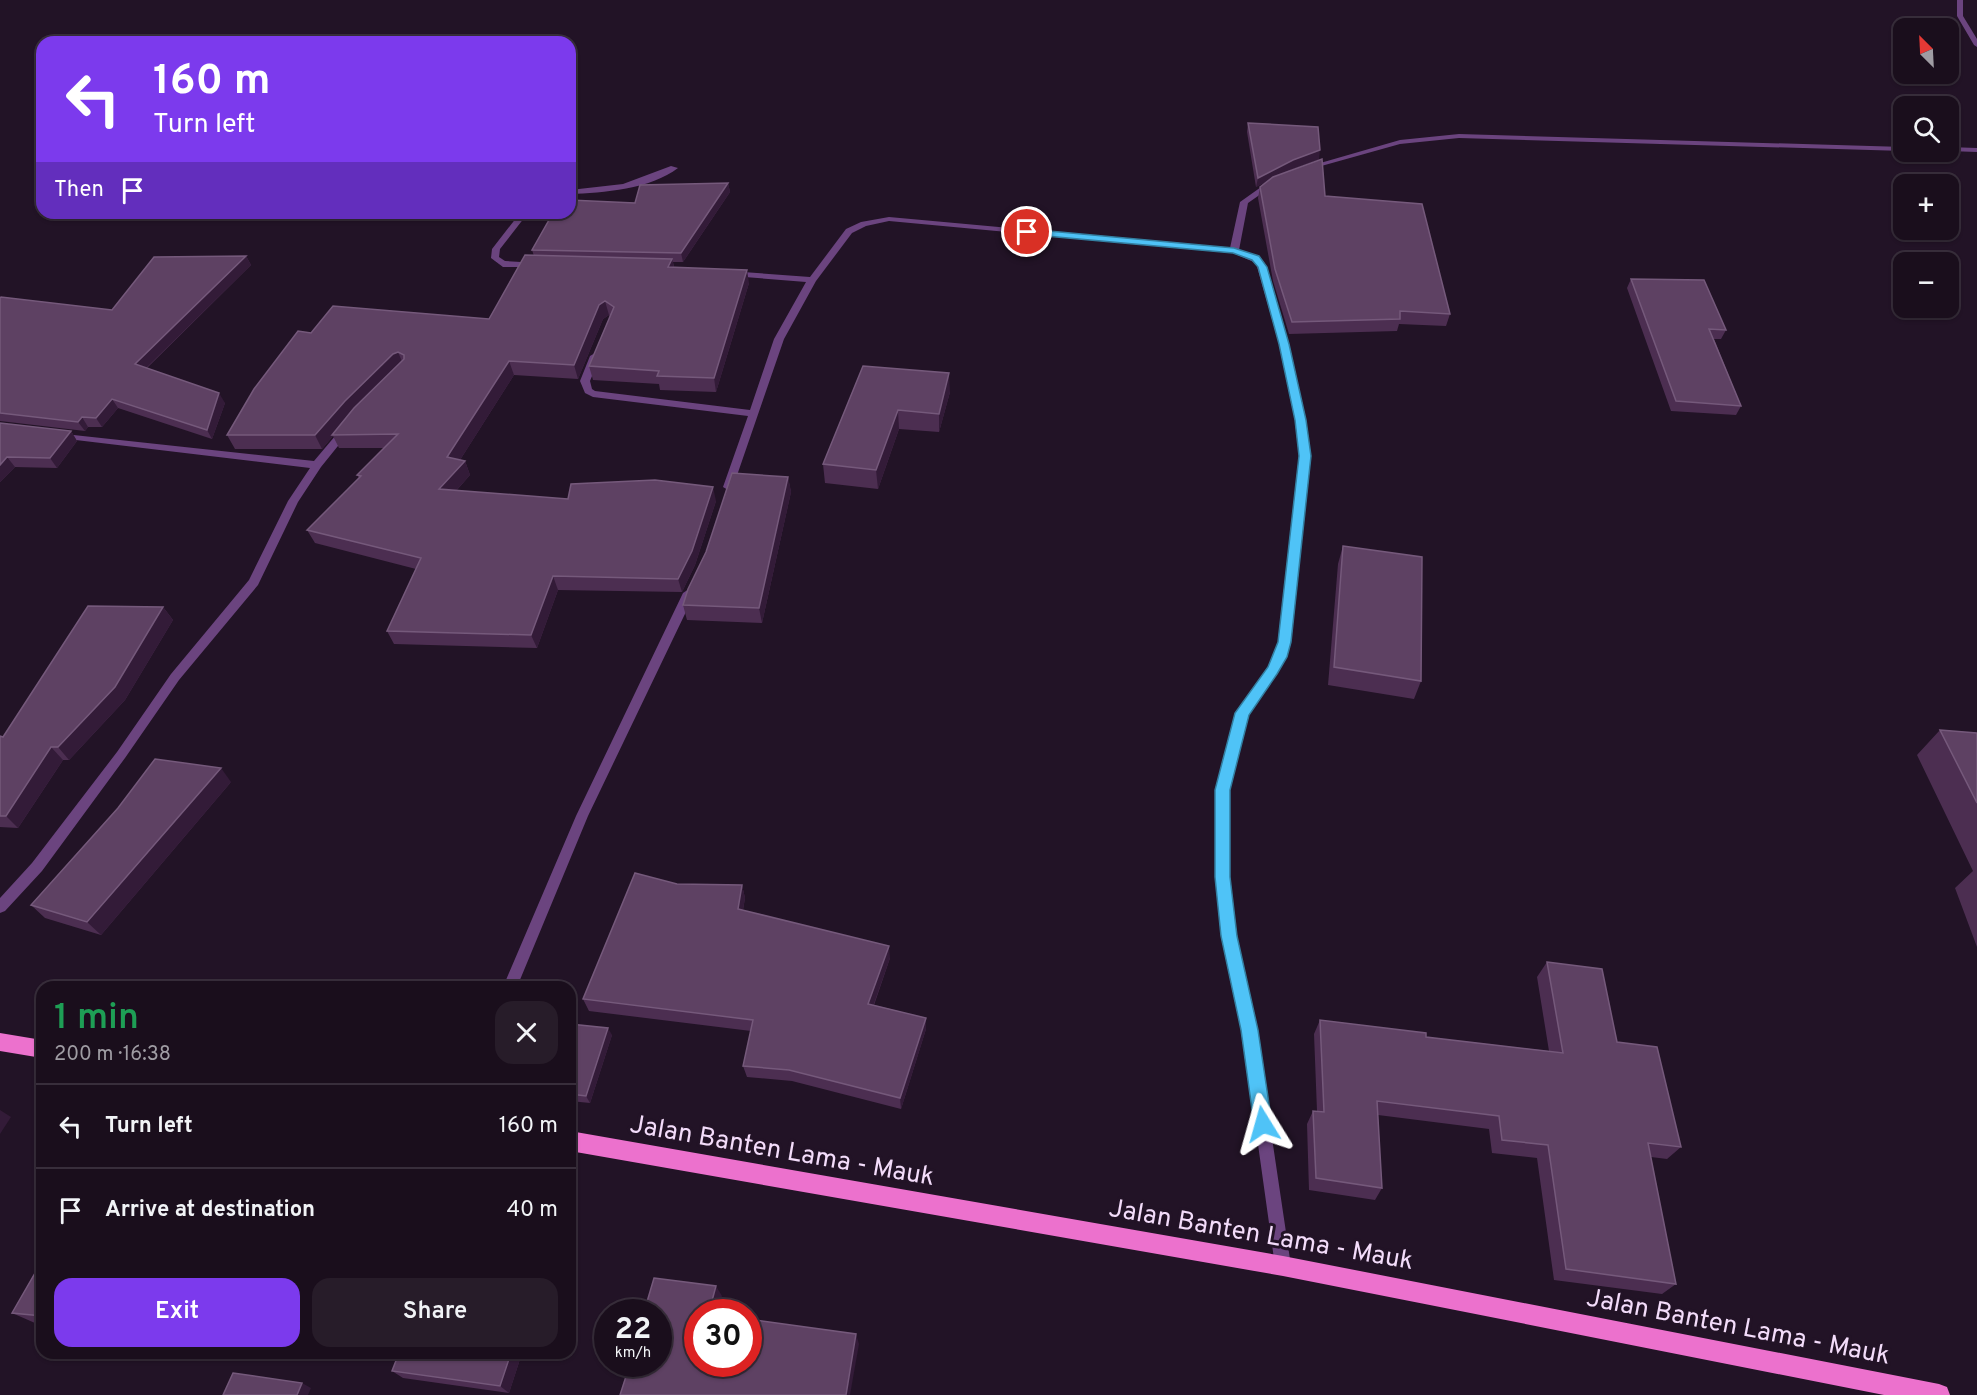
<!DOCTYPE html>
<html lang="en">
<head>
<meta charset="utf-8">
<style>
  body { margin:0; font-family:Overpass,sans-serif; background:#271c29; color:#f1f3f6; height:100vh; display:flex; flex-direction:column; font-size:22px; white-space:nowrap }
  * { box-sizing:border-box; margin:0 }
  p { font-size:20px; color:#9f9ca3 }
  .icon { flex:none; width:33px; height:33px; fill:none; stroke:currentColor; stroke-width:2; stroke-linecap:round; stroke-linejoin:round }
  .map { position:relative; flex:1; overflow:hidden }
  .details { position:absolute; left:36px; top:981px; width:540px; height:378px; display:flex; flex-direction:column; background:#1a0e1c; border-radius:18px; box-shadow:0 2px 4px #0004,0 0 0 2px #382e3b }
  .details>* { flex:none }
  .guide { position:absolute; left:36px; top:36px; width:540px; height:183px; border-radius:18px; box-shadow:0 2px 4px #0004,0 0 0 2px #382e3b; background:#7c3aed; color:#fff; overflow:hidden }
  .needle { width:39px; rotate:336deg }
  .fabs { position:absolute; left:1893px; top:18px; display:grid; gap:12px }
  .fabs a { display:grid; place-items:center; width:66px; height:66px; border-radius:12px; background:#1a0e1c; box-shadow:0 2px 4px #0004,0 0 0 2px #382e3b; font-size:30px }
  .speed { position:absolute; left:594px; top:1299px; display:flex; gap:12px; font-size:30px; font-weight:700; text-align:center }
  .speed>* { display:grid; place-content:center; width:78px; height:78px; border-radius:50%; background:#1a0e1c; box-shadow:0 2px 4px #0004,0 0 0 2px #382e3b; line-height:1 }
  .speed small { font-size:15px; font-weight:400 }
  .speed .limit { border:9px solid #d22; background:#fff; color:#111 }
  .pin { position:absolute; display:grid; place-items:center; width:51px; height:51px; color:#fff; margin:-26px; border:3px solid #fff; border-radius:50%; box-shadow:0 2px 6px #0007 }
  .me { position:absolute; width:66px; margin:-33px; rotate:352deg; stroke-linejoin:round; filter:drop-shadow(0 0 4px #0008) }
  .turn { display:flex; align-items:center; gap:21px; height:126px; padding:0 18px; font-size:27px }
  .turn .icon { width:78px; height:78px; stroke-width:2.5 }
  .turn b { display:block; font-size:42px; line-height:51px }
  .then { display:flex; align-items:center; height:57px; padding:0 18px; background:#0003; gap:12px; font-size:22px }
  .round { display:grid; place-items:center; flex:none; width:63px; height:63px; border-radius:18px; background:#271c29 }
  .summary { display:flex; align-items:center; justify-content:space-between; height:102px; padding:0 18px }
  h1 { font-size:36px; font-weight:600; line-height:45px; color:#1e9e55 }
  .action { display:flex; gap:12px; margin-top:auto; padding:12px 18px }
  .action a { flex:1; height:69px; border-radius:18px; background:#7c3aed; color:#fff; font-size:24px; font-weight:600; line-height:69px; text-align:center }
  .action a+a { background:#271c29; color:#f1f3f6 }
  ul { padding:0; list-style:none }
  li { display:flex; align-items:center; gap:18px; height:84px; padding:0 18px; border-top:2px solid #382e3b }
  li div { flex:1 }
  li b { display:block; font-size:22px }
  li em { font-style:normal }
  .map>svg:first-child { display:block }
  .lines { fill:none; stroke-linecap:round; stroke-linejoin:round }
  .minor { fill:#6b447f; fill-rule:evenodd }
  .primary { fill:#ec71cd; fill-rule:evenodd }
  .wall { fill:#4c2e51 }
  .shaded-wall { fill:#331b38 }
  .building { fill:#5e4163; stroke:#75597b; stroke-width:1.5 }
  .route { fill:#4fc3f7; stroke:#337fa1; stroke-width:1.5 }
  .labels { text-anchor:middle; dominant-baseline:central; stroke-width:6; stroke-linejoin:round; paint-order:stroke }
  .near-street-label { font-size:26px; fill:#f3dcfa; stroke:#221326 }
</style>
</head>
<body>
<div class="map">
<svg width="1977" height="1395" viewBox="0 0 1977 1395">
  <rect width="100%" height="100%" fill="#221326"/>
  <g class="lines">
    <!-- minor -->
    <g class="minor">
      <polygon points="1957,0 1963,0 1963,16 1977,39 1977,47 1974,45 1957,16"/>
      <polygon points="1459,134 1904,147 1904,151 1459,138 1400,144 1307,170 1303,168 1400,140"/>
      <polygon points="1948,147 1977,148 1977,152 1948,151"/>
      <path d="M671 166 678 168C651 189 603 193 570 194V190L623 184Z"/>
      <polygon points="1271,180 1278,182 1248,203 1239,250 1258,256 1264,262 1289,344 1306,420 1310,456 1290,642 1286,657 1276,674 1248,714 1228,790 1229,877 1236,936 1256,1030 1291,1266 1289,1272 1283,1274 1277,1272 1275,1266 1242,1030 1222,936 1215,877 1216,790 1236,713 1268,668 1274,657 1278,642 1300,456 1296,420 1279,344 1256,263 1233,253 889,221 866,226 852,233 816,281 784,339 733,487 728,490 723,487 748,416 593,397 585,393 580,381 590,356 595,353 600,356 590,381 592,389 595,391 750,410 774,339 806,282 732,276 729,275 729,271 810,277 846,229 861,222 889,217 1230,248 1240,202"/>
      <polygon points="520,213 528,213 500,249 499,257 505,261 538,263 538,267 503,267 491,258 492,249"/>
      <polygon points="345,428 350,431 321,467 298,502 258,585 179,680 125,758 42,871 5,911 0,913 0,898 32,863 117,752 171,674 249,580 288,501 310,468 59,438 55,437 55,433 314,461 341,429"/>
      <polygon points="689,589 695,593 588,816 517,987 503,987 576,816 683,593"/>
    </g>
    <!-- primary -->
    <g class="primary">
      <polygon points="0,1033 42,1040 42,1058 0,1051"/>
      <polygon points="570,1131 1283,1256 1939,1384 1947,1387 1950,1395 1884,1395 1283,1276 570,1151"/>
    </g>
  </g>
  <!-- wall -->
  <g class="wall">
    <polygon points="1248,123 1319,159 1292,169 1280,175 1325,196 1450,314 1446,326 1399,324 1397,331 1289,334 1273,281 1258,198 1260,187 1269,180 1256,187 1247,132"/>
    <polygon points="728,183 730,192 683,262 673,262 674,267 749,283 716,392 660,390 659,384 593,380 589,366 610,316 609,315 603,319 578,379 514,375 460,460 465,461 470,475 456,491 568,499 716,501 695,565 682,592 558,590 537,648 394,644 387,631 416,569 315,543 307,530 359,478 357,475 384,448 339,448 333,436 322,449 235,449 227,435 311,333 489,319 534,256 532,250 635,203"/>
    <polygon points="246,256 251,265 147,368 225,403 212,439 118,408 102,427 88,427 85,431 0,421 0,298 112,310"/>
    <polygon points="1631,279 1726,330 1721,339 1714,339 1741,406 1736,415 1671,411 1627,288"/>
    <polygon points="863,366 950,392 939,432 899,429 878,489 825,483 823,464"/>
    <polygon points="0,423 71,431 77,441 57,468 15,467 0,482"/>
    <polygon points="788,477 791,492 762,623 687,620 683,605 706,552"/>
    <polygon points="1343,546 1421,681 1414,699 1328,685 1338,564"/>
    <polygon points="163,607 173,620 125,700 69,760 63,760 18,828 0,827 0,736 3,737"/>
    <polygon points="1940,730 1977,733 1977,947 1955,888 1973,871 1917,755"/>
    <polygon points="231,782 101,935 45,918 31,905"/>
    <polygon points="677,884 742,885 745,898 743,910 890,958 874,1005 926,1018 926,1029 901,1109 792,1081 747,1077 743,1066 751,1031 589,1011 583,999"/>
    <polygon points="1547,962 1617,1042 1681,1147 1667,1159 1651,1157 1676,1284 1662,1294 1554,1280 1537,1158 1492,1153 1489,1129 1378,1115 1382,1188 1375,1200 1309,1190 1307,1124 1313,1111 1317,1111 1314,1034 1320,1020 1426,1037 1549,1051 1537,977"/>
    <polygon points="570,1024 612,1035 590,1103 570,1101"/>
    <polygon points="42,1261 42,1324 35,1323 12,1313"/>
    <polygon points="522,1353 509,1393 403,1378 392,1371"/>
  </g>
  <!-- shaded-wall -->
  <g class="shaded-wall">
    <polygon points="1320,150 1319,159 1292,169 1256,187 1258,178 1293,160"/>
    <polygon points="728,183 730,192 683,262 681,253"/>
    <polygon points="246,256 251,265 141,373 135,364"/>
    <polygon points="672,259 675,272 668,267"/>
    <polygon points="747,270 749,283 716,392 714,378"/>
    <polygon points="605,301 609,315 603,319 578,379 574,365 599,305"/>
    <polygon points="398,352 404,366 332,435 333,436 322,449 315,435 345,401 393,354"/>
    <polygon points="509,361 514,375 453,471 447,457"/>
    <polygon points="949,373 950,392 939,432 939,414"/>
    <polygon points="219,393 225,403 212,439 207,430"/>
    <polygon points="112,399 118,408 102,427 96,418"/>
    <polygon points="898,410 899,429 878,489 876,470"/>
    <polygon points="82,417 88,427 85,431 78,422"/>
    <polygon points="71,431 77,441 57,468 50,458"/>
    <polygon points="7,457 15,467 0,482 0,465"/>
    <polygon points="465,461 470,475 445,503 439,489"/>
    <polygon points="788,477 791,492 762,623 759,608"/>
    <polygon points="713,487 716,501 695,565 682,592 678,579"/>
    <polygon points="553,576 558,590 537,648 531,635"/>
    <polygon points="163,607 173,620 125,700 69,760 58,747"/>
    <polygon points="51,747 63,760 18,828 6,816"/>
    <polygon points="221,768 231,782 101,935 87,922"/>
    <polygon points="742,885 745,898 741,921 738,909"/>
    <polygon points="889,946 890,958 870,1015 868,1004"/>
    <polygon points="926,1018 926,1029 901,1109 900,1098"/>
    <polygon points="608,1028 612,1035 590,1103 586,1096"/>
    <polygon points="0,1110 11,1117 0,1134"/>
    <polygon points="716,1286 722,1296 718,1312 709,1312"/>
    <polygon points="856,1334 859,1344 850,1395 846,1395"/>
    <polygon points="511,1353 522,1353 509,1393 500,1386"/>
    <polygon points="302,1383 311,1388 308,1395 297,1395"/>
  </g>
  <!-- building -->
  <g class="building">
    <polygon points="1248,123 1318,127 1320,150 1293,160 1258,178"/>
    <polygon points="1322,159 1325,196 1422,204 1450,314 1400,311 1400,319 1292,322 1275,269 1260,187 1273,177"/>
    <polygon points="728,183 681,253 532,250 553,213 570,213 570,200 635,203 640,185"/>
    <polygon points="525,255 672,259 668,267 747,270 714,378 657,376 659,371 589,366 614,307 605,301 599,305 574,365 509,361 447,457 465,461 439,489 568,499 571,484 655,480 713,487 692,551 678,579 553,576 531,635 387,631 421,558 307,530 361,476 357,475 398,434 332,435 354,408 404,359 404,355 398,352 393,354 345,401 315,435 227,435 254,389 298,331 311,333 333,306 489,319"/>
    <polygon points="246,256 135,364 219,393 207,430 112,399 96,418 82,417 78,422 0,413 0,298 1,297 112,310 154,257"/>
    <polygon points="1631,279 1704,280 1726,330 1709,329 1741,406 1676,401"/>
    <polygon points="863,366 949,373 939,414 898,410 876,470 823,464"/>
    <polygon points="0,423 71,431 50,458 7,457 0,465"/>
    <polygon points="732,473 788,477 759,608 683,605 688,589 706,552"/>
    <polygon points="1343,546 1422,557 1421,681 1334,667"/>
    <polygon points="88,606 163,607 115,687 58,747 51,747 6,816 0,816 0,736 3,737"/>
    <polygon points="1940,730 1977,733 1977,803"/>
    <polygon points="155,759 221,768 87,922 31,905 118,808"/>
    <polygon points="635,873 677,884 742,885 738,909 889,946 868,1004 926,1018 900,1098 789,1070 743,1066 753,1020 583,999"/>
    <polygon points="1547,962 1602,969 1617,1042 1657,1047 1681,1147 1648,1143 1676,1284 1566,1269 1548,1145 1502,1140 1499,1116 1377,1101 1382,1188 1316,1178 1313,1111 1324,1112 1320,1020 1426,1033 1426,1037 1563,1053"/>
    <polygon points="570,1024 608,1028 586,1096 570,1094"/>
    <polygon points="42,1261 42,1316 12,1313"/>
    <polygon points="654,1278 716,1286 709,1312 698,1312 698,1364 748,1364 748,1319 856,1334 846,1395 620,1395 630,1364 658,1364 658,1312 644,1312"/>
    <polygon points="399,1353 511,1353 500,1386 392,1371"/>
    <polygon points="233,1373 302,1383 297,1395 223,1395"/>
  </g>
  <!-- route -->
  <polygon class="route" points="1027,229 1234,248 1259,256 1267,267 1289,344 1306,420 1311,456 1291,642 1287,657 1277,674 1249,715 1230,790 1230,877 1237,936 1258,1030 1272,1124 1269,1130 1263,1133 1257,1130 1254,1124 1241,1030 1221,936 1215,877 1215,790 1235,713 1268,667 1278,642 1299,456 1295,420 1279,344 1258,267 1252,260 1233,253 1024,234 1024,230"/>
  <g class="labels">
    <!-- near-street labels -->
    <g class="near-street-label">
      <text transform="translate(782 1152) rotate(10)">Jalan Banten Lama - Mauk</text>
      <text transform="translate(1261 1236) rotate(10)">Jalan Banten Lama - Mauk</text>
      <text transform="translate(1738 1328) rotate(11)">Jalan Banten Lama - Mauk</text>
    </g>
  </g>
</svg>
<div class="fabs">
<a><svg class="needle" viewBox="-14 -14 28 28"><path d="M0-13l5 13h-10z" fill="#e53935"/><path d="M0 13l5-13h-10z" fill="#9f9ca3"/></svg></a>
<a><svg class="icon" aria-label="search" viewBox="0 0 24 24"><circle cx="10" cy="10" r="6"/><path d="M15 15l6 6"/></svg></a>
<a>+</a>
<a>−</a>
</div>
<div class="speed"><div>22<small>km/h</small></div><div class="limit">30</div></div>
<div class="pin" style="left:1027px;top:232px;background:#d93025"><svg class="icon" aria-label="arrive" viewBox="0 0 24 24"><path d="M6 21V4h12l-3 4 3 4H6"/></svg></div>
<svg class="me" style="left:1263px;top:1124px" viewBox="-20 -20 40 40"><path d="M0-17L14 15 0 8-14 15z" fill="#4fc3f7" stroke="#fff" stroke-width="4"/></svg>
<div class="guide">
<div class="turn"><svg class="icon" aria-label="left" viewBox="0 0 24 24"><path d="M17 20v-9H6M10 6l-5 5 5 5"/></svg><div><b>160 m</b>Turn left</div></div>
<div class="then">Then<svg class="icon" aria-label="arrive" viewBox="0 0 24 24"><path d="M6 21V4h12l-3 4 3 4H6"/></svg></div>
</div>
<section class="details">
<div class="summary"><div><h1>1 min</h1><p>200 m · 16:38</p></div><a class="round"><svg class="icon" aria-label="close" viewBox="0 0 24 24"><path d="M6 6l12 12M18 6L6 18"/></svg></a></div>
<ul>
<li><svg class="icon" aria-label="left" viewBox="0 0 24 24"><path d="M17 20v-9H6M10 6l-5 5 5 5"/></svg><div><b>Turn left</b></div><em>160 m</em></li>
<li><svg class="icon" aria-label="arrive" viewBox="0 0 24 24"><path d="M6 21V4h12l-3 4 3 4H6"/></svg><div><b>Arrive at destination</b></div><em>40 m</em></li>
</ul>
<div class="action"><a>Exit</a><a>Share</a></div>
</section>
</div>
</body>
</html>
